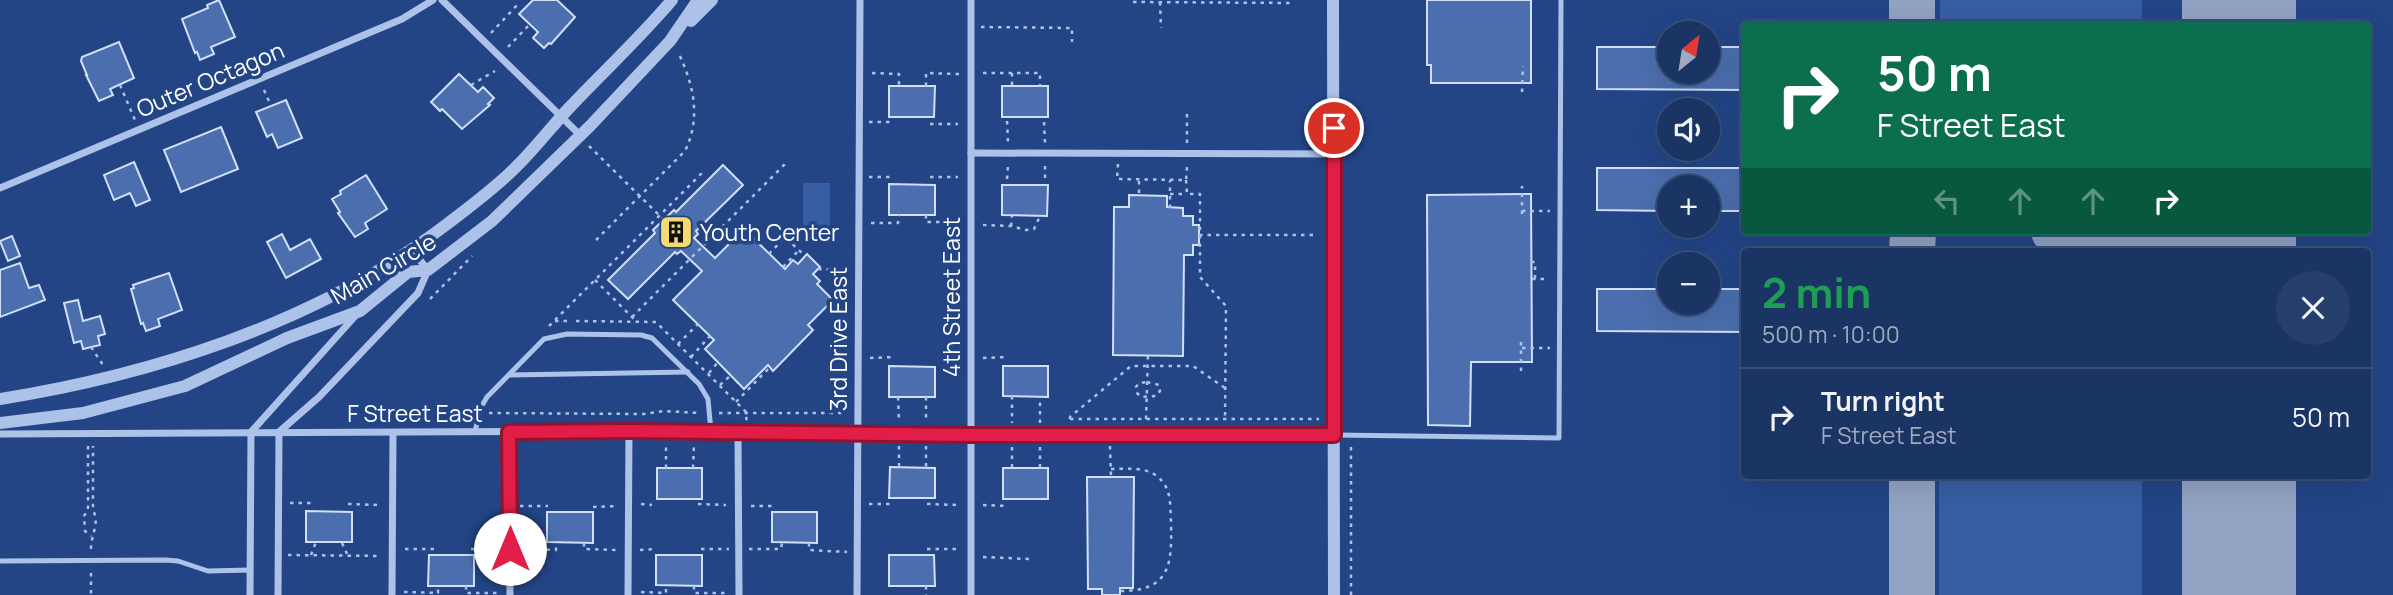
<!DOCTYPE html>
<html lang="en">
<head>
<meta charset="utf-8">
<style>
  body { margin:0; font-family:Manrope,sans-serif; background:#273f6d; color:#f1f3f6; height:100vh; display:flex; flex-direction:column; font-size:26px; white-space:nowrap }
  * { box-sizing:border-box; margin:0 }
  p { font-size:23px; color:#9faabf }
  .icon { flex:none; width:38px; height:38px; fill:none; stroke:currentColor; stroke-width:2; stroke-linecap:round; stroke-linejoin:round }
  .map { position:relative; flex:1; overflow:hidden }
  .drawer { position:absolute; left:1741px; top:248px; width:630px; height:231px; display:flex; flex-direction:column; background:#1a3464; border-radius:7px; box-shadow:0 7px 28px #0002,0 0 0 2px #384f78 }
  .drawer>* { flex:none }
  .hud { position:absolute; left:1741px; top:21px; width:630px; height:214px; border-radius:7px; box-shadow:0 7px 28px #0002,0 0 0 2px #384f78; background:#0b6e4f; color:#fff; overflow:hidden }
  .needle { width:46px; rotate:30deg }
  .controls { position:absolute; left:1657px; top:21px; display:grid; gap:14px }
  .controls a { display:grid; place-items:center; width:63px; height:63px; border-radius:50%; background:#1a3464; box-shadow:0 7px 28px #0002,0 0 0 2px #384f78; font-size:35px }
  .pin { position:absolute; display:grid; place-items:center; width:60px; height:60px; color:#fff; margin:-30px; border:4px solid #fff; border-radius:50%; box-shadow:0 2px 7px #0007 }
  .me { position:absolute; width:77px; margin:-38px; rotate:0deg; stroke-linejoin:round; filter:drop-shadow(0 0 5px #0008) }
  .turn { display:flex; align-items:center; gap:24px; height:147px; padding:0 21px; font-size:32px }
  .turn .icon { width:91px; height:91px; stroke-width:2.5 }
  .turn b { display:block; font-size:49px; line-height:60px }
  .lanes { display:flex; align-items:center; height:66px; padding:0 21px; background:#0003; justify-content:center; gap:35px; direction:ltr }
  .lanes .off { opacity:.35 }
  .round { display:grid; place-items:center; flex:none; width:74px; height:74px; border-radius:37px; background:#273f6d }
  .overview { display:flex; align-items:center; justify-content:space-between; height:119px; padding:0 21px }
  h1 { font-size:42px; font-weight:700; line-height:52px; color:#1e9e55 }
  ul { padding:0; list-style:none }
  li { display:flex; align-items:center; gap:21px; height:98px; padding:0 21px; border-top:2px solid #384f78 }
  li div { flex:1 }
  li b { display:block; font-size:26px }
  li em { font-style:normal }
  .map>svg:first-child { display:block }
  .green { fill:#375da2 }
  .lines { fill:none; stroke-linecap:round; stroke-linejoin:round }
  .taxiway { stroke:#91a2c2; stroke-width:46 }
  .runway { stroke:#91a2c2; stroke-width:114 }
  .building { fill:#4b6fae; stroke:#d1dff7; stroke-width:2 }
  .path { stroke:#adc2e9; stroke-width:2.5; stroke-dasharray:3.5 5; stroke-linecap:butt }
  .service { stroke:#adc2e9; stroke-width:5 }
  .minor { stroke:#adc2e9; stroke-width:7 }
  .tertiary { stroke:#adc2e9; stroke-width:12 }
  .route-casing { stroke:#92132f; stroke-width:18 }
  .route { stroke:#e11d48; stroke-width:12 }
  .labels { text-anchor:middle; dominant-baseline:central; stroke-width:7; stroke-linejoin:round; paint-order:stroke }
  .street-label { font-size:23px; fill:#fff; stroke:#234586 }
  .poi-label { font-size:23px; fill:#fff; stroke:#234586; text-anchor:start }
</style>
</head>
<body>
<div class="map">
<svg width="2393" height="595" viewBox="0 0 2393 595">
  <rect width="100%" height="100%" fill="#234586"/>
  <!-- green -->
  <g class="green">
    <rect x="1940" y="0" width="202" height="24"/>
    <rect x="803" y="183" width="27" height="53"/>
    <rect x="1939" y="476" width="203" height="119"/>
  </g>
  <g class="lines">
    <!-- taxiway -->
    <g class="taxiway">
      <polyline points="1912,0 1912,24"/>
      <polyline points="2054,231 2239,233"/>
      <polyline points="1912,252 1913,231"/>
      <polyline points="1912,595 1912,476"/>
    </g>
    <!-- runway -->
    <g class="runway">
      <polyline points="2239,24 2239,0"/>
      <polyline points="2239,252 2239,231"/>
      <polyline points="2239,595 2239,476"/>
    </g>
  </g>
  <!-- building -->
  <g class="building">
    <polygon points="219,0 235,37 211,47 214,54 200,60 197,52 195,53 182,19 208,8 207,5"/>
    <polygon points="533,0 557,0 575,17 551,44 549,43 544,48 533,38 538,32 519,14"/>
    <polygon points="1427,0 1531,0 1531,83 1431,83 1431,65 1427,65"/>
    <polygon points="119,42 134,78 110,89 113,95 99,101 86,75 87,75 81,61 82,57"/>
    <polygon points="1597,47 1670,47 1670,72 1708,72 1708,47 1745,47 1745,90 1597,89"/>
    <polygon points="459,74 478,92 483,87 494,98 488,104 490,105 462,129 442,109 440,111 431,102"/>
    <polygon points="889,86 935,86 934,117 889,117"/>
    <rect x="1002" y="86" width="46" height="31"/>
    <polygon points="286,100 302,138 278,148 272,134 267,137 256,112"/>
    <polygon points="221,127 238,169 181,192 164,150"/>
    <polygon points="134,162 150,200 136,206 130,193 114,200 104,175"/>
    <polygon points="723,165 743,185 696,231 698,234 694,238 715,258 744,229 785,269 793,260 798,264 807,254 820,267 813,274 820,281 817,284 833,300 808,325 813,330 773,371 768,365 744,389 705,349 714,340 673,300 702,271 681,251 677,254 675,252 628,299 608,280 655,233 653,230 674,210 676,212"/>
    <polygon points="1597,168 1745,168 1745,211 1708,211 1708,187 1670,187 1670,211 1597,210"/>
    <polygon points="366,175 387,209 365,223 368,229 355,237 338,213 340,212 332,199 341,194 340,191"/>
    <polygon points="889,184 935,185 935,215 889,215"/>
    <polygon points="1002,185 1048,185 1047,216 1002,215"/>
    <polygon points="1531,194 1532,362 1471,362 1470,426 1428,425 1427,195"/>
    <polygon points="1129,195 1167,196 1167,207 1183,208 1183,216 1193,216 1193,225 1199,225 1199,245 1193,245 1193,255 1184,255 1183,356 1113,355 1114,207 1129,207"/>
    <polygon points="282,234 290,250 310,239 321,259 286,278 267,242"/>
    <polygon points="12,236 20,256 8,261 0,241"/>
    <polygon points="20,263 29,288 39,285 45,300 0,317 0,270"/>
    <polygon points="169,273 182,310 158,319 160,326 146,331 143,323 141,324 131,289 134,288 133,285"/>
    <polygon points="1597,289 1670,289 1670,303 1708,303 1708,289 1745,289 1745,332 1597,331"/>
    <polygon points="78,300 83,321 100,316 105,334 98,336 100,345 83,349 81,341 74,343 64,303"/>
    <polygon points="889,366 935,367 935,397 889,397"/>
    <polygon points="1003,366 1048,366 1048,397 1003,396"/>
    <polygon points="890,467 935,468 935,498 889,498"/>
    <rect x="657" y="468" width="45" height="31"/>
    <rect x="1003" y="468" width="45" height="31"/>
    <polygon points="1087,477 1134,477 1133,588 1120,588 1120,595 1102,595 1102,589 1088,589"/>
    <polygon points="306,511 352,512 352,542 306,542"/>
    <polygon points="547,512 593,512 593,543 547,542"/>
    <polygon points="772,512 817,512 817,543 772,542"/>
    <polygon points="429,555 474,555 474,586 428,586"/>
    <polygon points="656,555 702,555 702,586 656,585"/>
    <polygon points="889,555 934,555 935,586 889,586"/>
  </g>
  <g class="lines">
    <!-- path -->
    <g class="path">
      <polyline points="1133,2 1294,3"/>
      <polyline points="1160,2 1161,28"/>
      <polyline points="981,27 1072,28 1072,42"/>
      <polyline points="491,33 520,2"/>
      <polyline points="508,47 530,24"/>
      <polyline points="872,73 899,74 899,86"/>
      <polyline points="983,73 1040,73 1040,86"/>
      <polyline points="1012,73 1012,86"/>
      <polyline points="120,85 135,120"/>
      <polyline points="471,85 495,71"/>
      <polyline points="926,86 926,73 959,74"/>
      <polyline points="264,90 271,106"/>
      <polyline points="1522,92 1523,66"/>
      <polyline points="1007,121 1008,142"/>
      <polyline points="869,122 894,122"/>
      <polyline points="1044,122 1045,143"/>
      <polyline points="930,124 958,124"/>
      <polyline points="1187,143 1187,111"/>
      <polyline points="589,146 664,220"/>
      <polyline points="1118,164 1117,179 1186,180 1187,167"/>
      <polyline points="869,177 894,177"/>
      <polyline points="930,177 958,177"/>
      <polyline points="1045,178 1045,164"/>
      <polyline points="1007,179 1008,166"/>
      <polyline points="1186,180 1187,194 1200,194 1200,277 1226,306 1225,419"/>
      <polyline points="1139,181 1139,195"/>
      <polyline points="1170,194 1187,194"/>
      <polyline points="1170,208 1170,180"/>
      <polyline points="1522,211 1550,211"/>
      <polyline points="1522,214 1522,186"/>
      <polyline points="926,215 926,222 958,222"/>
      <polyline points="871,223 898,223 899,215"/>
      <polyline points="983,225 1011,226 1026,230 1034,229 1040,216"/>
      <polyline points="1011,226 1012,216"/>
      <polyline points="1199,235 1318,235"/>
      <path d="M596 240 685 151C701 118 694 86 679 54"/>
      <polyline points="788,240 803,233"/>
      <polyline points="769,254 785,237 805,256"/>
      <polyline points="1531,262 1535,262 1535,279"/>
      <polyline points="783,267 799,250"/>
      <polyline points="818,269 849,271"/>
      <polyline points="1532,279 1549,279"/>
      <polyline points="595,280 637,322"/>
      <polyline points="430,299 472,256"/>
      <polyline points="632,317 788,161"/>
      <polyline points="555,321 569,321"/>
      <polyline points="576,321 656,322 747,413 746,422"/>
      <polyline points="549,326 703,172"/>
      <polyline points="678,344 698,324"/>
      <polyline points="91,347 103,365"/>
      <polyline points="1522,348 1550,348"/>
      <polyline points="691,357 710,336"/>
      <polyline points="870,358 895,357"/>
      <polyline points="983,358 1008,357"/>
      <polyline points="1521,371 1521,342"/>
      <polyline points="709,373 718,362"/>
      <polygon points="1147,382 1159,385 1160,391 1156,396 1141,397 1137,393 1136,387 1139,383"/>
      <polyline points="720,385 730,376"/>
      <polyline points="1012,396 1012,423"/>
      <polyline points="898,397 899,422"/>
      <polyline points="926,397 926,422"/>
      <polyline points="736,402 770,367"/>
      <polyline points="489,413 644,414 664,411 699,413"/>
      <polyline points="719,413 846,413"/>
      <polyline points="461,414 468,407"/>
      <polyline points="1070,419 1319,419"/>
      <polyline points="1070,419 1070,417 1131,366 1193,366 1225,388"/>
      <polyline points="1146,419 1148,355"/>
      <polyline points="1040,423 1040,397"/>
      <polyline points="88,446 88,510 84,516 85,531 91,536"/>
      <polyline points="899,446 899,468"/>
      <polyline points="926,446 926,468"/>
      <polyline points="1110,446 1111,477"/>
      <polyline points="1012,447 1012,468"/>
      <polyline points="1040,447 1040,468"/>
      <polyline points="1351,447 1351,595"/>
      <polyline points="666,468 666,443"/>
      <polyline points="693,468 694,443"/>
      <path d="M1111 469C1126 469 1145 466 1158 477 1172 489 1170 505 1171 522 1172 564 1171 591 1120 591"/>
      <polyline points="290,503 312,503"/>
      <polyline points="348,504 380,505"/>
      <polyline points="641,504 652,505"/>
      <polyline points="698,504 726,505"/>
      <polyline points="869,504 894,504"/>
      <polyline points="927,504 959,505"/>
      <polyline points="983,505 1008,506"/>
      <polyline points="520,506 548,506"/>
      <polyline points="751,506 775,506"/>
      <polyline points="593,507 617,506"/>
      <polyline points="342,543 348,556"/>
      <polyline points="584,543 584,549 616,550"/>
      <polyline points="809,543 809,550 847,552"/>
      <path d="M91 549C91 534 100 524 93 510V446"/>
      <polyline points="405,549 434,549"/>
      <polyline points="471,549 496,549"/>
      <polyline points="521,549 556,550 556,542"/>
      <polyline points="701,549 729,549"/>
      <polyline points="749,549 781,549 782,543"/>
      <polyline points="927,549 959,549"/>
      <polyline points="640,550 657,549"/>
      <polyline points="288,555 380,556"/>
      <polyline points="311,555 316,542"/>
      <polyline points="983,557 1029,559"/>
      <polyline points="91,573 91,594"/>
      <polyline points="466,586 466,593 497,593"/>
      <polyline points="694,586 694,593 729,593"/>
      <polyline points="926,586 926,595"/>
      <polyline points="404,592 438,593 438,586"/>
      <polyline points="641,592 666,593 666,585"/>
    </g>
    <!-- service -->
    <g class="service">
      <polyline points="509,375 688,372"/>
      <polyline points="475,432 480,409 487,397 544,339 567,334 641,335 652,338 699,384 708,399 711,432"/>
      <polyline points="1335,435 1559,438 1561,0"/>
      <polyline points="0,561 165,560 178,561 208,571 250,570"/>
    </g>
    <!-- minor -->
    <g class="minor">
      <polyline points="442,0 580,135"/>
      <polyline points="971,153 1334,154"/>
      <polyline points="0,188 402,19 433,0"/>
      <polyline points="509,432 510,595"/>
      <polyline points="738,432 739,595"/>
      <polyline points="0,434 629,431 970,435 1334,435"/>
      <polyline points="250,595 251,432 357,314"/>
      <polyline points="278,595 279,432 319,397 418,293 428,270 411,249"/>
      <polyline points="392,595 393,433"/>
      <polyline points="628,595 629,431"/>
      <polyline points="857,595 860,0"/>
      <polyline points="971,595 971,0"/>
    </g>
    <!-- tertiary -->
    <g class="tertiary">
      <polyline points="1333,0 1334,595"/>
      <polyline points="691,21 712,0"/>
      <path d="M0 399C151 375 311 324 435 233 462 213 490 192 513 170 534 150 551 127 570 107 604 71 640 38 672 0"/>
      <polyline points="0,423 83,413 185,386 287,338 360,311 408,272 428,270 492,221 590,126 670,41 698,0"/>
    </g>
  </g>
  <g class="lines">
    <!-- route casing -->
    <g class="route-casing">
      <polyline id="route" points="510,549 509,432 629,431 970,435 1334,435 1334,128"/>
    </g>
    <!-- route -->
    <use href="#route" class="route"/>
  </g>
  <!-- icons -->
  <defs>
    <g id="building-square" transform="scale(1.75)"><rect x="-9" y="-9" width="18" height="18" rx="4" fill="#f4da70" stroke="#234586"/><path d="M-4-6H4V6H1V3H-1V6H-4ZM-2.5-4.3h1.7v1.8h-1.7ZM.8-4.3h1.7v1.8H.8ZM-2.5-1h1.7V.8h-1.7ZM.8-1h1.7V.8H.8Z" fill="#111"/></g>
  </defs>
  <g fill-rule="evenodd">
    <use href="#building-square" x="676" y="232"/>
  </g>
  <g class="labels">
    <!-- street labels -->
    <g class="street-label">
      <text transform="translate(210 79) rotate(-23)">Outer Octagon</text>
      <text transform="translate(383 268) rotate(-30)">Main Circle</text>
      <text transform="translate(951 297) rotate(-90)">4th Street East</text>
      <text transform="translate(838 339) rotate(-90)">3rd Drive East</text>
      <text x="415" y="413">F Street East</text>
    </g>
    <!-- poi labels -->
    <g class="poi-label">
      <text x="700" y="232">Youth Center</text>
    </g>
  </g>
</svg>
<div class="controls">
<a><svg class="needle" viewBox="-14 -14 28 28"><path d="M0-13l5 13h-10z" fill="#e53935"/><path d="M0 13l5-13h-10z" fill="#9faabf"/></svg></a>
<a><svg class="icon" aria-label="sound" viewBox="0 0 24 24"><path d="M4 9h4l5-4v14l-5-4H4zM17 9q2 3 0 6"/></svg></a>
<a>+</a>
<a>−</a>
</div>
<div class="pin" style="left:1334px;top:128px;background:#d93025"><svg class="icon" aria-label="arrive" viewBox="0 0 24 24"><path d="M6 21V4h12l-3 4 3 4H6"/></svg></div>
<svg class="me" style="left:510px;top:549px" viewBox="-20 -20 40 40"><circle r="19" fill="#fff"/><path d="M0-13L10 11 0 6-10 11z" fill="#e11d48"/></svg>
<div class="hud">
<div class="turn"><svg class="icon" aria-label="right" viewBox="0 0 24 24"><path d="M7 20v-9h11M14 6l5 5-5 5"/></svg><div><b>50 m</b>F Street East</div></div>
<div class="lanes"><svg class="icon off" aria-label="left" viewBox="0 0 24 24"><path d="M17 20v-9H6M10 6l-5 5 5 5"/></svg><svg class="icon off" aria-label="ahead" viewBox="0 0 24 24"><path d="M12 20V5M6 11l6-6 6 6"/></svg><svg class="icon off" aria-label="ahead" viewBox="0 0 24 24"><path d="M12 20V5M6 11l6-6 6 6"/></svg><svg class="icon" aria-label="right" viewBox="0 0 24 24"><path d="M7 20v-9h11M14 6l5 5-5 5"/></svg></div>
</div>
<section class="drawer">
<div class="overview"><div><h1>2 min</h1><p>500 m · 10:00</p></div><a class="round"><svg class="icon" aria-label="close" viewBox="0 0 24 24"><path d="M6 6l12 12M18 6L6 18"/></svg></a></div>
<ul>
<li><svg class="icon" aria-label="right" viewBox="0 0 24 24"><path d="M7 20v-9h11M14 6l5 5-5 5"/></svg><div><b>Turn right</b><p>F Street East</p></div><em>50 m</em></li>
</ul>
</section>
</div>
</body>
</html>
